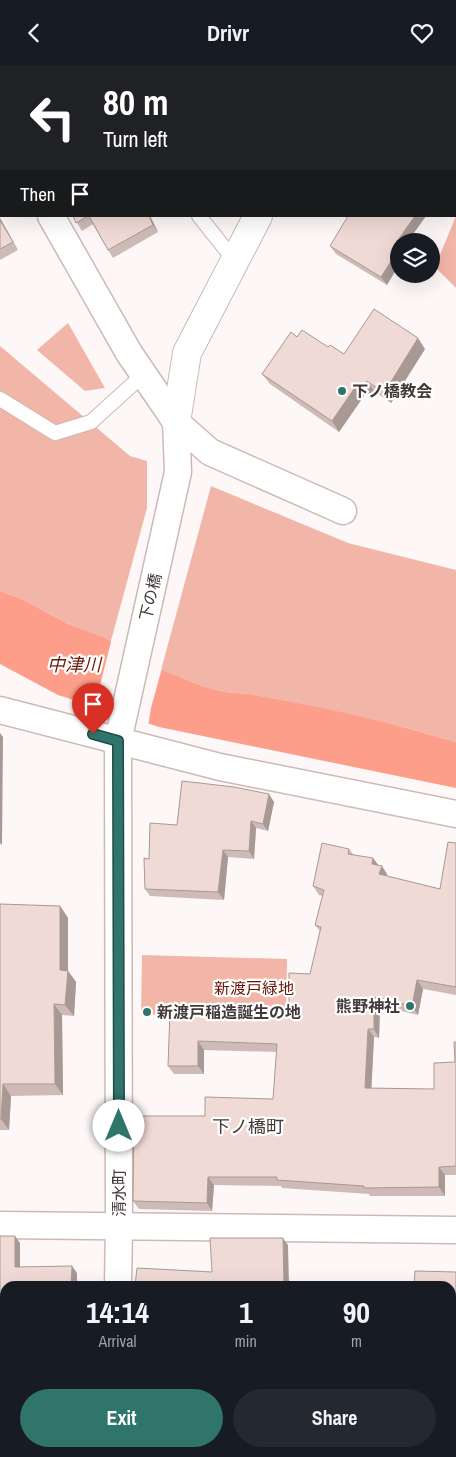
<!DOCTYPE html>
<html lang="en">
<head>
<meta charset="utf-8">
<style>
  body { margin:0; font-family:"Archivo Narrow","Noto Sans JP",sans-serif; background:#242831; color:#f1f3f6; height:100vh; display:flex; flex-direction:column; font-size:19px; white-space:nowrap }
  * { box-sizing:border-box; margin:0 }
  p { font-size:16px; color:#9ea1a6 }
  .icon { flex:none; width:28px; height:28px; fill:none; stroke:currentColor; stroke-width:2; stroke-linecap:round; stroke-linejoin:round }
  .map { position:relative; flex:1; overflow:hidden }
  .drawer { position:absolute; left:0px; top:1216px; width:456px; height:176px; display:flex; flex-direction:column; background:#171b24; border-radius:15px 15px 0 0; box-shadow:0 5px 20px #0002 }
  .drawer>* { flex:none }
  .top-card { position:absolute; left:0px; top:0px; width:456px; height:152px; box-shadow:0 5px 20px #0002; background:#202124; color:#fff; overflow:hidden }
  .tools { position:absolute; left:390px; top:168px; display:grid; gap:10px }
  .tools a { display:grid; place-items:center; width:50px; height:50px; border-radius:50%; background:#171b24; box-shadow:0 5px 20px #0002; font-size:25px }
  .pin { position:absolute; display:grid; place-items:center; width:42px; height:42px; color:#fff; margin:-51px -21px; border-radius:50% 50% 50% 0; rotate:-45deg; box-shadow:0 0 5px #0007 }
  .pin .icon { rotate:45deg }
  .me { position:absolute; width:55px; margin:-28px; rotate:0deg; stroke-linejoin:round; filter:drop-shadow(0 0 4px #0008) }
  .turn { display:flex; align-items:center; gap:18px; height:105px; padding:0 20px; font-size:22px }
  .turn .icon { width:65px; height:65px; stroke-width:2.5 }
  .turn b { display:block; font-size:35px; line-height:42px }
  .then { display:flex; align-items:center; height:48px; padding:0 20px; background:#0003; gap:10px; font-size:19px }
  .eta { display:flex; justify-content:space-evenly; align-items:center; height:85px; text-align:center }
  .eta b { font-size:30px; font-weight:700; line-height:35px }
  .button { display:flex; gap:10px; margin-top:auto; padding:10px 20px }
  .button a { flex:1; height:58px; border-radius:30px; background:#2f756c; color:#fff; font-size:20px; font-weight:700; line-height:58px; text-align:center }
  .button a+a { background:#242831; color:#f1f3f6 }
  header { display:flex; justify-content:space-between; align-items:center; height:65px; padding:0 20px; background:#171b24; font-size:22px; font-weight:700 }
  .map>svg:first-child { display:block }
  .green { fill:#f2b6a8 }
  .water { fill:#fc9e89 }
  .pier { fill:#fdf8f7 }
  .lines { fill:none; stroke-linecap:round; stroke-linejoin:round }
  .service-casing { stroke:#ceb9b5; stroke-width:16 }
  .minor-casing { stroke:#ceb9b5; stroke-width:29 }
  .tertiary-casing { stroke:#ceb9b5; stroke-width:30 }
  .service { stroke:#fff; stroke-width:14 }
  .minor { stroke:#fff; stroke-width:26 }
  .tertiary { stroke:#fff; stroke-width:28 }
  .wall { fill:#cebbb7 }
  .shaded-wall { fill:#a89995 }
  .building { fill:#f0dad5; stroke:#a89995 }
  .route-casing { stroke:#1f4c46; stroke-width:12 }
  .route { stroke:#2f756c; stroke-width:9 }
  .poi-dot { fill:#2f756c; stroke:#fff; stroke-width:2 }
  .labels { text-anchor:middle; dominant-baseline:central; stroke-width:4.5; stroke-linejoin:round; paint-order:stroke }
  .poi-label { font-size:16px; font-weight:bold; fill:#423a38; stroke:#fff; text-anchor:start }
  .street-label { font-size:16px; fill:#423a38; stroke:#fff }
  .park-label { font-size:16px; fill:#661404; stroke:#fff }
  .water-label { font-size:18px; font-style:italic; fill:#6c1a09; stroke:#fff }
  .neighbourhood-label { font-size:18px; fill:#423a38; stroke:#fff }
</style>
</head>
<body>
<header><svg class="icon" aria-label="back" viewBox="0 0 24 24"><path d="M15 5l-7 7 7 7"/></svg>Drivr<svg class="icon" aria-label="heart" viewBox="0 0 24 24"><path d="M12 20l-8-8c-3-5 5-10 8-4 3-6 11-1 8 4z"/></svg></header>
<div class="map">
<svg width="456" height="1392" viewBox="0 0 456 1392">
  <rect width="100%" height="100%" fill="#fdf8f7"/>
  <!-- green -->
  <g class="green">
    <polygon points="456,151 456,223 435,202"/>
    <polygon points="68,258 105,323 85,326 37,285"/>
    <polygon points="0,281 130,391 147,396 147,443 111,576 66,558 22,534 0,526"/>
    <polygon points="211,421 348,478 456,505 456,677 385,657 250,629 225,627 202,621 161,605"/>
    <polygon points="142,890 287,894 286,954 141,949"/>
  </g>
  <!-- water -->
  <polygon class="water" points="0,526 22,534 66,558 107,574 162,605 202,621 225,627 250,629 327,644 385,657 456,677 456,723 159,662 58,630 0,599"/>
  <!-- pier -->
  <polygon class="pier" points="112,573 162,603 151,643 148,661 94,644"/>
  <g class="lines">
    <!-- service casing -->
    <g class="service-casing">
      <g id="service">
        <polyline points="199,151 235,196"/>
        <polyline points="0,334 55,368 91,357 144,309"/>
      </g>
    </g>
    <!-- minor casing -->
    <g class="minor-casing">
      <g id="minor">
        <polyline points="0,55 1,58"/>
        <polyline points="51,151 129,288 176,357 210,387 343,446"/>
        <polyline points="0,645 220,702 456,749"/>
        <polyline points="0,1160 456,1165"/>
        <polyline points="118,1221 119,1160 118,676 178,407 176,357"/>
        <polyline points="114,1392 114,1388"/>
      </g>
    </g>
    <!-- tertiary casing -->
    <g class="tertiary-casing">
      <g id="tertiary">
        <polyline points="337,1 337,0"/>
        <polyline points="176,357 187,288 258,151"/>
      </g>
    </g>
    <!-- service -->
    <use href="#service" class="service"/>
    <!-- minor -->
    <use href="#minor" class="minor"/>
    <!-- tertiary -->
    <use href="#tertiary" class="tertiary"/>
  </g>
  <!-- wall -->
  <g class="wall">
    <polygon points="73,151 150,151 158,167 113,193 108,185 93,159 82,166"/>
    <polygon points="426,151 408,176 399,176 387,220 336,189 330,181"/>
    <polygon points="0,153 18,185 0,195"/>
    <polygon points="297,272 344,289 425,284 391,338 374,326 370,332 366,328 339,367 270,319 262,309"/>
    <polygon points="274,737 268,766 256,763 254,794 228,792 224,835 150,831 145,824 149,794 177,760"/>
    <polygon points="456,778 456,930 423,924 418,950 380,941 379,973 374,972 371,1024 434,1024 455,997 456,977 456,1110 445,1110 445,1131 370,1131 369,1129 282,1123 281,1121 214,1120 212,1146 139,1144 133,1136 205,1051 273,1034 277,987 204,985 204,1009 174,1009 168,1001 170,946 289,950 310,909 320,866 315,860 323,831 319,830 313,821 349,784 353,789 378,800 387,809 387,811 440,824"/>
    <polygon points="0,839 60,841 68,853 68,906 76,917 74,951 62,950 63,1030 11,1031 9,1065 0,1065"/>
    <polygon points="0,1171 20,1178 20,1202 77,1208 5,1221 5,1335 0,1335"/>
    <polygon points="456,1207 456,1294 451,1294 451,1221"/>
    <polygon points="456,1355 456,1392 451,1392 448,1388"/>
  </g>
  <!-- shaded-wall -->
  <g class="shaded-wall">
    <polygon points="149,151 150,151 158,167 153,160"/>
    <polygon points="415,151 426,151 408,176 399,176 398,175"/>
    <polygon points="0,153 18,185 0,155"/>
    <polygon points="399,184 399,200 387,220 381,212"/>
    <polygon points="418,273 425,284 391,338 384,328"/>
    <polygon points="367,316 374,326 370,332 363,321"/>
    <polygon points="358,318 366,328 339,367 332,356"/>
    <polygon points="0,668 3,672 2,780 0,778"/>
    <polygon points="269,729 274,737 268,766 263,759"/>
    <polygon points="251,756 256,763 254,794 249,786"/>
    <polygon points="223,785 228,792 224,835 218,827"/>
    <polygon points="373,793 379,801 372,799"/>
    <polygon points="382,801 387,809 385,818 379,809"/>
    <polygon points="60,841 68,853 68,906 76,917 74,951 65,940 60,905"/>
    <polygon points="417,915 423,924 418,950 412,941"/>
    <polygon points="374,932 380,941 379,973 374,964"/>
    <polygon points="54,939 62,950 63,1030 55,1019"/>
    <polygon points="368,964 374,972 371,1032 365,1023"/>
    <polygon points="198,976 204,985 204,1009 198,1001"/>
    <polygon points="3,1019 11,1031 9,1065 1,1054"/>
    <polygon points="439,1102 445,1110 445,1131 439,1122"/>
    <polygon points="208,1112 214,1120 212,1146 207,1138"/>
    <polygon points="15,1171 20,1178 20,1209 15,1202"/>
    <polygon points="283,1173 288,1180 289,1221 284,1221"/>
    <polygon points="72,1201 77,1208 77,1221 71,1221"/>
    <rect x="214" y="1388" width="5" height="4"/>
  </g>
  <!-- building -->
  <g class="building">
    <polygon points="248,0 266,0 268,1 248,1"/>
    <polygon points="401,0 456,0 456,80 455,79 455,1 400,1"/>
    <polygon points="73,151 88,151 76,158"/>
    <polygon points="89,151 149,151 153,160 108,185"/>
    <polygon points="348,151 415,151 398,175 400,176 399,176 399,184 381,212 330,181"/>
    <polygon points="0,155 13,177 0,184"/>
    <polygon points="374,244 418,273 384,328 367,316 363,321 358,318 332,356 262,309 291,267 297,272 302,265 328,282 330,280 344,289"/>
    <polygon points="182,716 234,722 269,729 263,759 251,756 249,786 223,785 218,827 145,824 144,793 149,794 150,758 177,760"/>
    <polygon points="448,777 456,778 456,922 417,915 412,941 374,932 374,964 368,964 365,1023 434,1024 434,998 455,997 454,977 456,977 456,1101 439,1102 439,1122 364,1123 364,1121 277,1115 277,1112 208,1112 207,1138 133,1136 134,1051 205,1051 205,1032 273,1034 277,979 198,976 198,1001 168,1001 170,946 289,950 289,908 310,909 321,862 315,860 324,825 313,821 322,778 349,784 348,789 373,793 372,799 382,801 379,809 440,824"/>
    <polygon points="0,839 60,841 60,905 68,906 65,940 54,939 55,1019 3,1019 1,1054 0,1054"/>
    <polygon points="0,1171 15,1171 15,1202 72,1201 71,1221 5,1221 5,1328 0,1328"/>
    <polygon points="210,1173 283,1173 284,1221 135,1221 137,1203 212,1207"/>
    <polygon points="415,1206 456,1207 456,1287 451,1287 451,1221 414,1221"/>
    <polygon points="451,1355 456,1355 456,1389 448,1388 451,1388"/>
    <rect x="133" y="1388" width="81" height="4"/>
  </g>
  <g class="lines">
    <!-- route casing -->
    <g class="route-casing">
      <polyline id="route" points="93,669 118,676 119,1061"/>
    </g>
    <!-- route -->
    <use href="#route" class="route"/>
  </g>
  <!-- markers -->
  <g class="poi-dot">
    <circle cx="342" cy="326" r="5"/>
    <circle cx="410" cy="941" r="5"/>
    <circle cx="147" cy="947" r="5"/>
  </g>
  <g class="labels">
    <!-- poi labels -->
    <g class="poi-label">
      <text x="352" y="326">下ノ橋教会</text>
      <text x="400" y="941" text-anchor="end">熊野神社</text>
      <text x="157" y="947">新渡戸稲造誕生の地</text>
    </g>
    <!-- street labels -->
    <g class="street-label">
      <text transform="translate(150 532) rotate(-77)">下の橋</text>
      <text transform="translate(119 1128) rotate(-90)">清水町</text>
    </g>
    <!-- park labels -->
    <g class="park-label">
      <text x="254" y="923">新渡戸緑地</text>
    </g>
    <!-- water labels -->
    <g class="water-label">
      <text x="74" y="599">中津川</text>
    </g>
    <!-- neighbourhood labels -->
    <g class="neighbourhood-label">
      <text x="248" y="1061">下ノ橋町</text>
    </g>
  </g>
</svg>
<div class="tools">
<a><svg class="icon" aria-label="layers" viewBox="0 0 24 24"><path d="M12 4l9 5-9 5-9-5zM3 14l9 5 9-5"/></svg></a>
</div>
<div class="pin" style="left:93px;top:669px;background:#d93025"><svg class="icon" aria-label="arrive" viewBox="0 0 24 24"><path d="M6 21V4h12l-3 4 3 4H6"/></svg></div>
<svg class="me" style="left:119px;top:1061px" viewBox="-20 -20 40 40"><circle r="19" fill="#fff"/><path d="M0-13L10 11 0 6-10 11z" fill="#2f756c"/></svg>
<div class="top-card">
<div class="turn"><svg class="icon" aria-label="left" viewBox="0 0 24 24"><path d="M17 20v-9H6M10 6l-5 5 5 5"/></svg><div><b>80 m</b>Turn left</div></div>
<div class="then">Then<svg class="icon" aria-label="arrive" viewBox="0 0 24 24"><path d="M6 21V4h12l-3 4 3 4H6"/></svg></div>
</div>
<section class="drawer">
<div class="eta">
<div><b>14:14</b><p>Arrival</p></div>
<div><b>1</b><p>min</p></div>
<div><b>90</b><p>m</p></div>
</div>
<div class="button"><a>Exit</a><a>Share</a></div>
</section>
</div>
</body>
</html>
